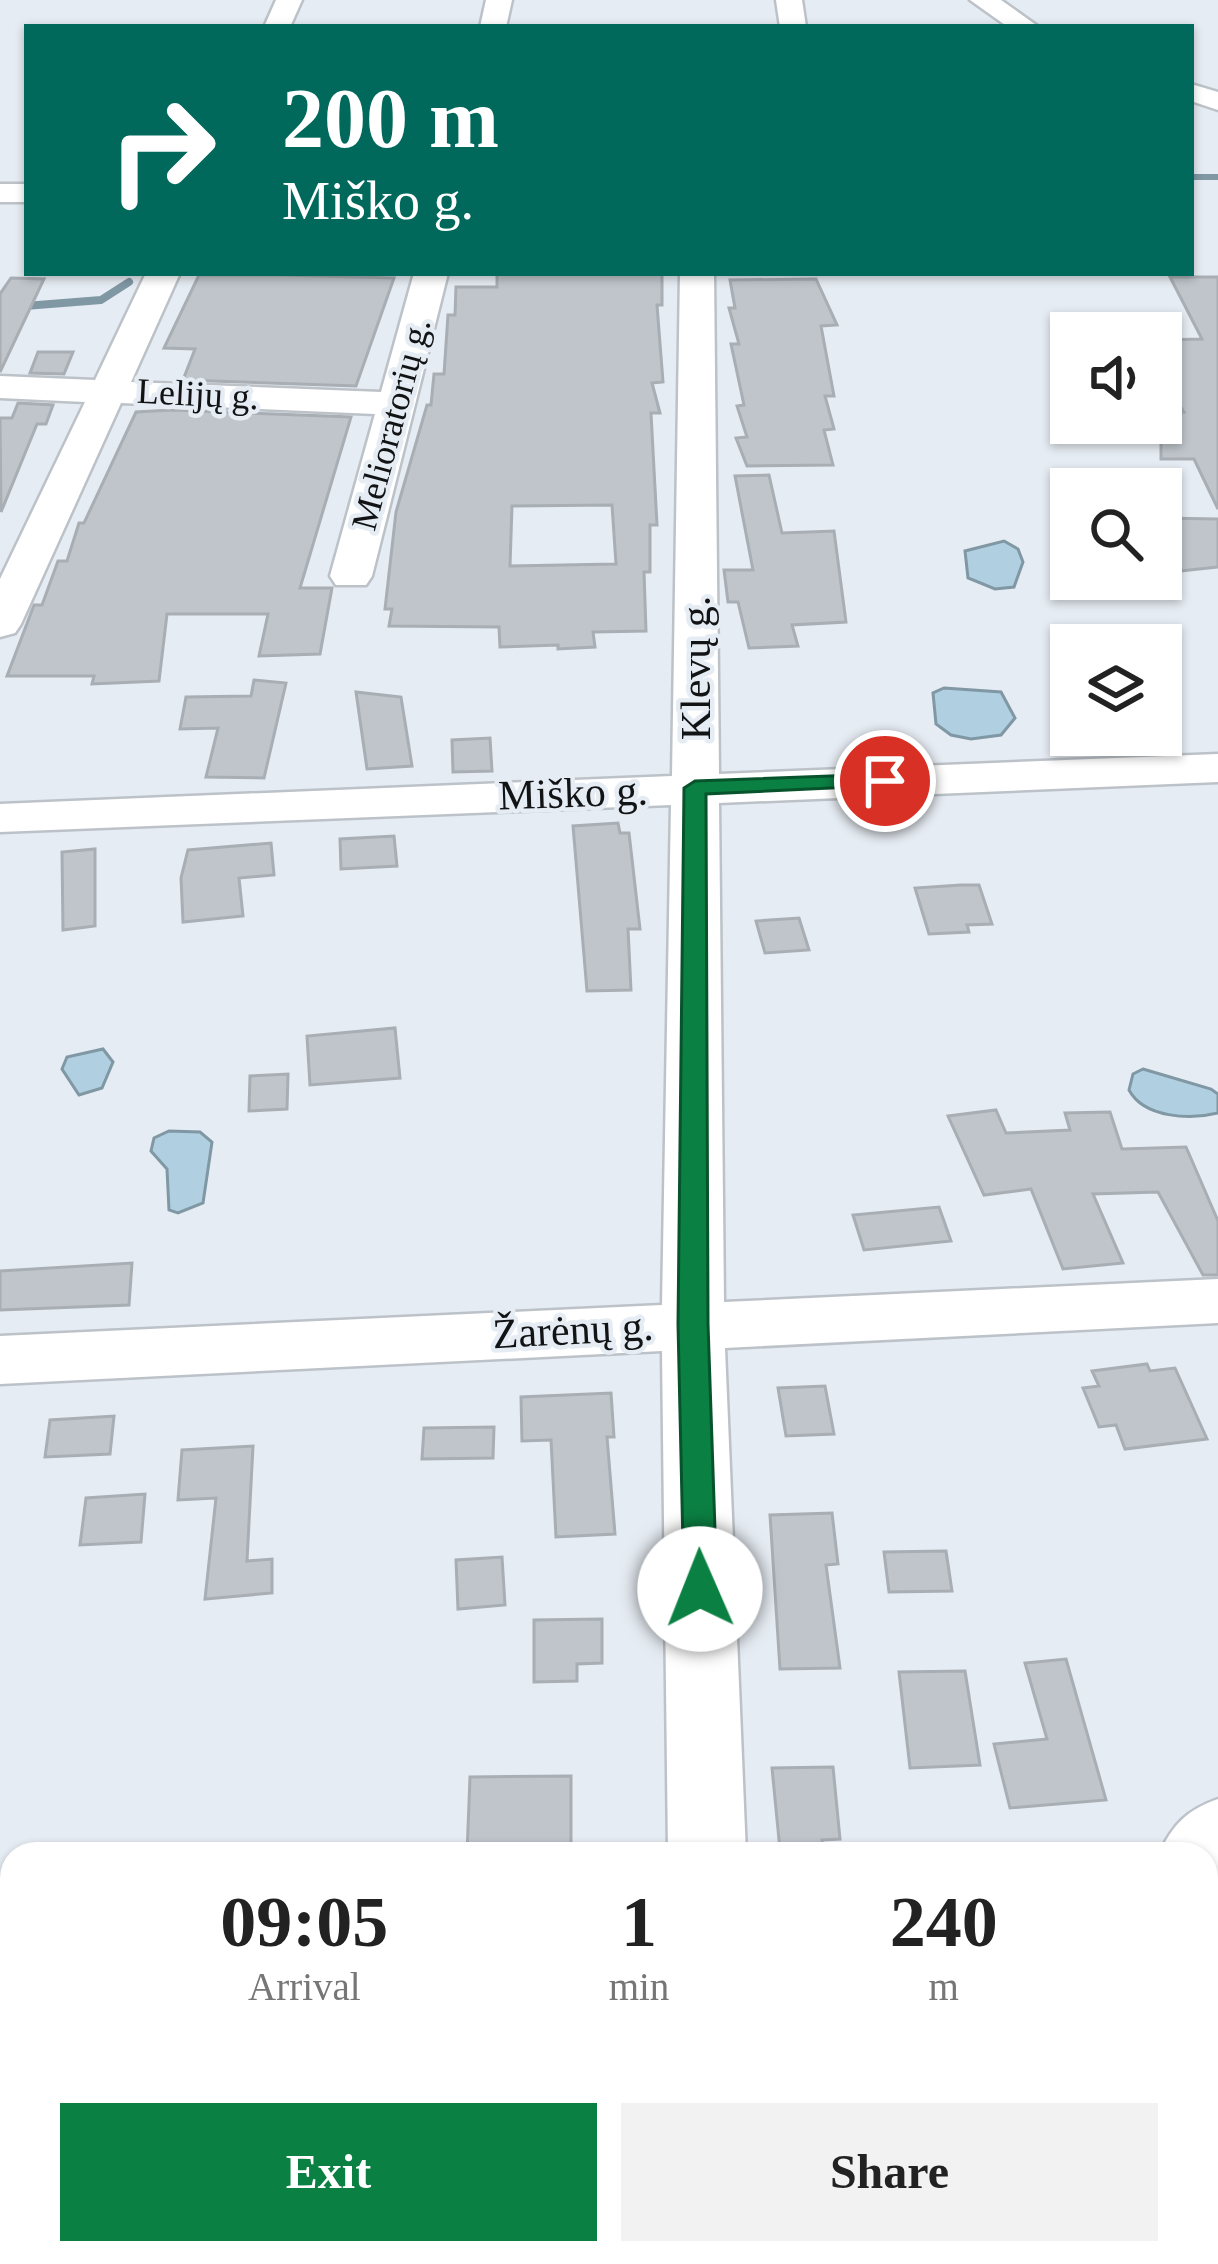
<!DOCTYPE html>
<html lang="en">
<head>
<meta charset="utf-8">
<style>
  body { margin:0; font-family:"Times New Roman",serif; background:#f2f2f2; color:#222; height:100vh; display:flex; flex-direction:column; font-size:45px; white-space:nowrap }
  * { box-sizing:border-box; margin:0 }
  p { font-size:39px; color:#767676 }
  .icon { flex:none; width:66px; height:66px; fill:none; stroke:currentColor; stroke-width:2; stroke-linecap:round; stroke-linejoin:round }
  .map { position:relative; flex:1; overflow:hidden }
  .drawer { position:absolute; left:0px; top:1842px; width:1218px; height:423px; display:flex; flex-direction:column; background:#fff; border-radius:36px 36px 0 0; box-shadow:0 3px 9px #0004 }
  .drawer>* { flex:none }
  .top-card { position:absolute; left:24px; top:24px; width:1170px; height:252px; border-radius:0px; box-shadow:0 3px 9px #0004; background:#00695c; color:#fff; overflow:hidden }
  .buttons { position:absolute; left:1050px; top:312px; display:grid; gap:24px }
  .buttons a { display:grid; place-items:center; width:132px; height:132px; border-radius:0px; background:#fff; box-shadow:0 3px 9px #0004; font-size:60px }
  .pin { position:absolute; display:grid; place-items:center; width:102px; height:102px; color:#fff; margin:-51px; border:6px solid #fff; border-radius:50%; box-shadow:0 3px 12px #0007 }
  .me { position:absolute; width:132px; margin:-66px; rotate:359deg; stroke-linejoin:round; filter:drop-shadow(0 0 9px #0008) }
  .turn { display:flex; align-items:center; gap:42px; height:252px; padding:0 60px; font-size:54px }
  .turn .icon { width:156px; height:156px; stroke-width:2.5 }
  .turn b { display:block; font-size:84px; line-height:102px }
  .eta { display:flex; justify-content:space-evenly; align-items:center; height:204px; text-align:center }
  .eta b { font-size:72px; font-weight:800; line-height:84px }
  .action { display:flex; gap:24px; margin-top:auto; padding:24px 60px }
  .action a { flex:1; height:138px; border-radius:0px; background:#0b8043; color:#fff; font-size:48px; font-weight:800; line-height:138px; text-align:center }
  .action a+a { background:#f2f2f2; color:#222 }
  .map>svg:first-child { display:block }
  .water { fill:#b0cfe1; stroke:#8097a4; stroke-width:3 }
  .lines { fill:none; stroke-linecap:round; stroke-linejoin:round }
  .stream-far1 { stroke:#8097a4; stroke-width:6 }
  .stream { stroke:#8097a4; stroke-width:8 }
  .building { fill:#bfc5cb; stroke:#a8aeb4; stroke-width:3; fill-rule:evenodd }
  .minor-casing { stroke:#bcc2c8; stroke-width:5 }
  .minor { fill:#fff; fill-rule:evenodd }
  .route { fill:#0b8043; stroke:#07532c; stroke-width:3 }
  .labels { text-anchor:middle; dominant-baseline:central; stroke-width:9; stroke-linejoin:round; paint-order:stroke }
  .far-street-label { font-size:36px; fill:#111315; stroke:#e6ecf3 }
  .street-label { font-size:42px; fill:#111315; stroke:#e6ecf3 }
</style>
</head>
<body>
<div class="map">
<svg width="1218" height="2264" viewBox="0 0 1218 2264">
  <rect width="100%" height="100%" fill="#e6ecf3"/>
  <!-- water -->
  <g class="water">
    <polygon points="1004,541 1018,549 1023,562 1014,587 995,589 968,578 965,551"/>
    <polygon points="944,688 1001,692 1015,718 1001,735 971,739 951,735 936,724 933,693"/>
    <polygon points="103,1049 113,1062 102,1088 79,1095 62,1069 67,1057"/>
    <path d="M1143 1069 1211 1089 1218 1094V1113C1190 1120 1144 1118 1129 1090L1133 1074Z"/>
    <polygon points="169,1131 200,1132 212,1142 203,1203 178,1213 169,1210 167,1169 151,1151 154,1138"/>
  </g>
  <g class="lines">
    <!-- stream-far1 -->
    <polyline class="stream-far1" points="1191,177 1218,177"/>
    <!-- stream -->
    <polyline class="stream" points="25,306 101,300 129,282"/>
  </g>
  <!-- building -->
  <g class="building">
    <path d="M497 273H662V305H657L663 382 652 383 660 413H651L657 525H650V572H644L646 631 593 632 595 647 558 649V645L500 647 499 627 389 626 392 609H385L396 512 427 405H431L434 374H444L448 315H455L456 287H497ZM612 505 616 564 510 566 512 506Z"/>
    <polygon points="199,275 280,275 394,278 356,386 183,380 195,349 164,348"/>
    <polygon points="1170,277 1218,277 1218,509 1194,459 1161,459 1161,413 1184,412 1161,374 1161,340 1202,339"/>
    <polygon points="11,278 44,279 0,372 0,294"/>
    <polygon points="816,279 837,325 821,326 834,396 825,396 834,429 824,430 833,465 747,466 736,438 747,437 737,406 744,405 731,344 739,344 729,308 735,308 730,280"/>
    <polygon points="38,352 73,352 64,374 30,373"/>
    <polygon points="18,403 53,405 46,424 37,424 1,512 0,418 12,418"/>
    <polygon points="171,410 351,417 300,588 332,588 320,654 259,656 268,614 167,614 159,681 92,684 94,676 7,676 34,605 42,605 58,561 67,561 79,523 84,523 136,412"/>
    <polygon points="769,475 782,533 834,531 846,622 792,625 798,646 749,648 738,602 728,602 724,570 753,570 735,476"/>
    <polygon points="1161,518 1218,519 1218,567 1161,573"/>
    <polygon points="254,680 286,683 264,778 206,777 218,728 180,729 186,697 251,696"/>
    <polygon points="356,692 401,697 412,766 367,769"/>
    <polygon points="490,738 492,771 453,772 452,740"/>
    <polygon points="618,823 620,833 629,833 640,929 628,929 631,990 587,991 573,826"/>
    <polygon points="394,836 397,866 341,869 340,839"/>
    <polygon points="271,843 274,875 239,878 243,916 183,922 181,878 188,850"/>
    <polygon points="95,849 95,926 63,930 62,852"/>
    <polygon points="961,885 979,885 992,924 967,925 969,932 929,934 915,888"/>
    <polygon points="799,918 809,950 765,953 756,921"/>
    <polygon points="395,1028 400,1078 310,1085 307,1036"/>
    <polygon points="288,1074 287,1109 249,1111 250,1076"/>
    <polygon points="996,1110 1006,1133 1070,1130 1065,1113 1110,1112 1122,1149 1186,1147 1218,1221 1218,1275 1203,1275 1158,1192 1093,1194 1123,1263 1063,1269 1031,1189 984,1195 948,1116"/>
    <polygon points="939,1207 951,1241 864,1250 853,1215"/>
    <polygon points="132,1263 129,1305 0,1310 0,1271"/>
    <polygon points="1147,1364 1150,1371 1175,1368 1207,1439 1125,1449 1116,1425 1099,1427 1083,1388 1099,1386 1092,1371"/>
    <polygon points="825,1386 834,1434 786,1436 778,1388"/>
    <polygon points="611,1393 614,1437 607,1437 615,1534 556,1537 551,1440 522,1441 521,1397"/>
    <polygon points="114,1416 110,1454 45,1457 50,1420"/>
    <polygon points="494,1427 493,1458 422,1459 424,1428"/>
    <polygon points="253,1446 247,1561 272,1559 272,1593 205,1599 216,1498 178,1500 182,1450"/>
    <polygon points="145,1494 141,1542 80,1545 86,1498"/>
    <polygon points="832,1513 838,1564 826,1565 840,1668 780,1669 770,1515"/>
    <polygon points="946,1551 952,1591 889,1592 884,1552"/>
    <polygon points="502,1557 505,1605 458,1609 456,1560"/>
    <polygon points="602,1619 602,1663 577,1664 577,1681 534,1682 534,1620"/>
    <polygon points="1066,1659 1106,1800 1010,1808 994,1744 1047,1739 1025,1663"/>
    <polygon points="965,1671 980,1765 910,1768 899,1672"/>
    <polygon points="833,1767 840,1839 822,1840 823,1849 780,1850 772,1768"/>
    <polygon points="571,1776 571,1854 467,1854 470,1777"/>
  </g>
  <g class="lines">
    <!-- minor casing -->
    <g class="minor-casing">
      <g id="minor">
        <polygon points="276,0 302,0 290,27 264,27"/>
        <polygon points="486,0 512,0 506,27 480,27"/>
        <polygon points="776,0 802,0 806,27 780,27"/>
        <polygon points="970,0 1001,0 1039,27 1008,27"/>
        <polygon points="1191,84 1218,92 1218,110 1191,101"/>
        <rect x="0" y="184" width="27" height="18"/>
        <polygon points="146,273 180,273 131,382 381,392 414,273 448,273 372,576 366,585 336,585 330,576 375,414 121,403 21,624 15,633 0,637 0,579 85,402 0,398 0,376 95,380"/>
        <polygon points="680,273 714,273 719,774 1218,754 1218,782 719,803 724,1302 1218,1279 1218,1323 725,1348 746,1854 668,1854 662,1351 0,1384 0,1336 662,1305 671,805 0,832 0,804 672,776"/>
        <path d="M1218 1799V1881L1206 1886V1854H1159C1173 1824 1187 1810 1218 1799Z"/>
        <polygon points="755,2253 934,2253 938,2264 751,2264"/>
      </g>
    </g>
    <!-- minor -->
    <use href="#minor" class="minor"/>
  </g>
  <!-- route -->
  <polygon class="route" points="885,774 893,776 893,785 706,794 708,1324 717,1589 712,1599 688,1599 684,1589 678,1324 684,788 695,781"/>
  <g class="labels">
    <!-- far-street labels -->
    <g class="far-street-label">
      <text transform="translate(198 394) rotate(3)">Lelijų g.</text>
      <text transform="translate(391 424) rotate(-75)">Melioratorių g.</text>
    </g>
    <!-- street labels -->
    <g class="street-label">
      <text transform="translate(696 668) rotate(-90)">Klevų g.</text>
      <text transform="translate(573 793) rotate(-2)">Miško g.</text>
      <text transform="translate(573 1330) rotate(-3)">Žarėnų g.</text>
    </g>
  </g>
</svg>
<div class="buttons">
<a><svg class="icon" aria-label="sound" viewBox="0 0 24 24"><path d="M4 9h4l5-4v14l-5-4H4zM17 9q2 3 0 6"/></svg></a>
<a><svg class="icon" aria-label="search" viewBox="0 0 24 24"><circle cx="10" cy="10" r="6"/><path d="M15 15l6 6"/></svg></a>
<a><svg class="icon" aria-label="layers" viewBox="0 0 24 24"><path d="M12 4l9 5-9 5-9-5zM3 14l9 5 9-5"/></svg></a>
</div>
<div class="pin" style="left:885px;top:781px;background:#d93025"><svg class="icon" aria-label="arrive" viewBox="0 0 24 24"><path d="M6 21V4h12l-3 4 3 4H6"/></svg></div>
<svg class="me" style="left:700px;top:1589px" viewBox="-20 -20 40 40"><circle r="19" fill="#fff"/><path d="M0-13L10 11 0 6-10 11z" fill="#0b8043"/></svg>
<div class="top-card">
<div class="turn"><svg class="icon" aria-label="right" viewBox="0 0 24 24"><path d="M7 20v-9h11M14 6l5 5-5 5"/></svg><div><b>200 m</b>Miško g.</div></div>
</div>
<section class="drawer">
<div class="eta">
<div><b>09:05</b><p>Arrival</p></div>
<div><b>1</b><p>min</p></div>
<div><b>240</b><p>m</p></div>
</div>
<div class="action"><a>Exit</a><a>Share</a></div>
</section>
</div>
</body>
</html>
